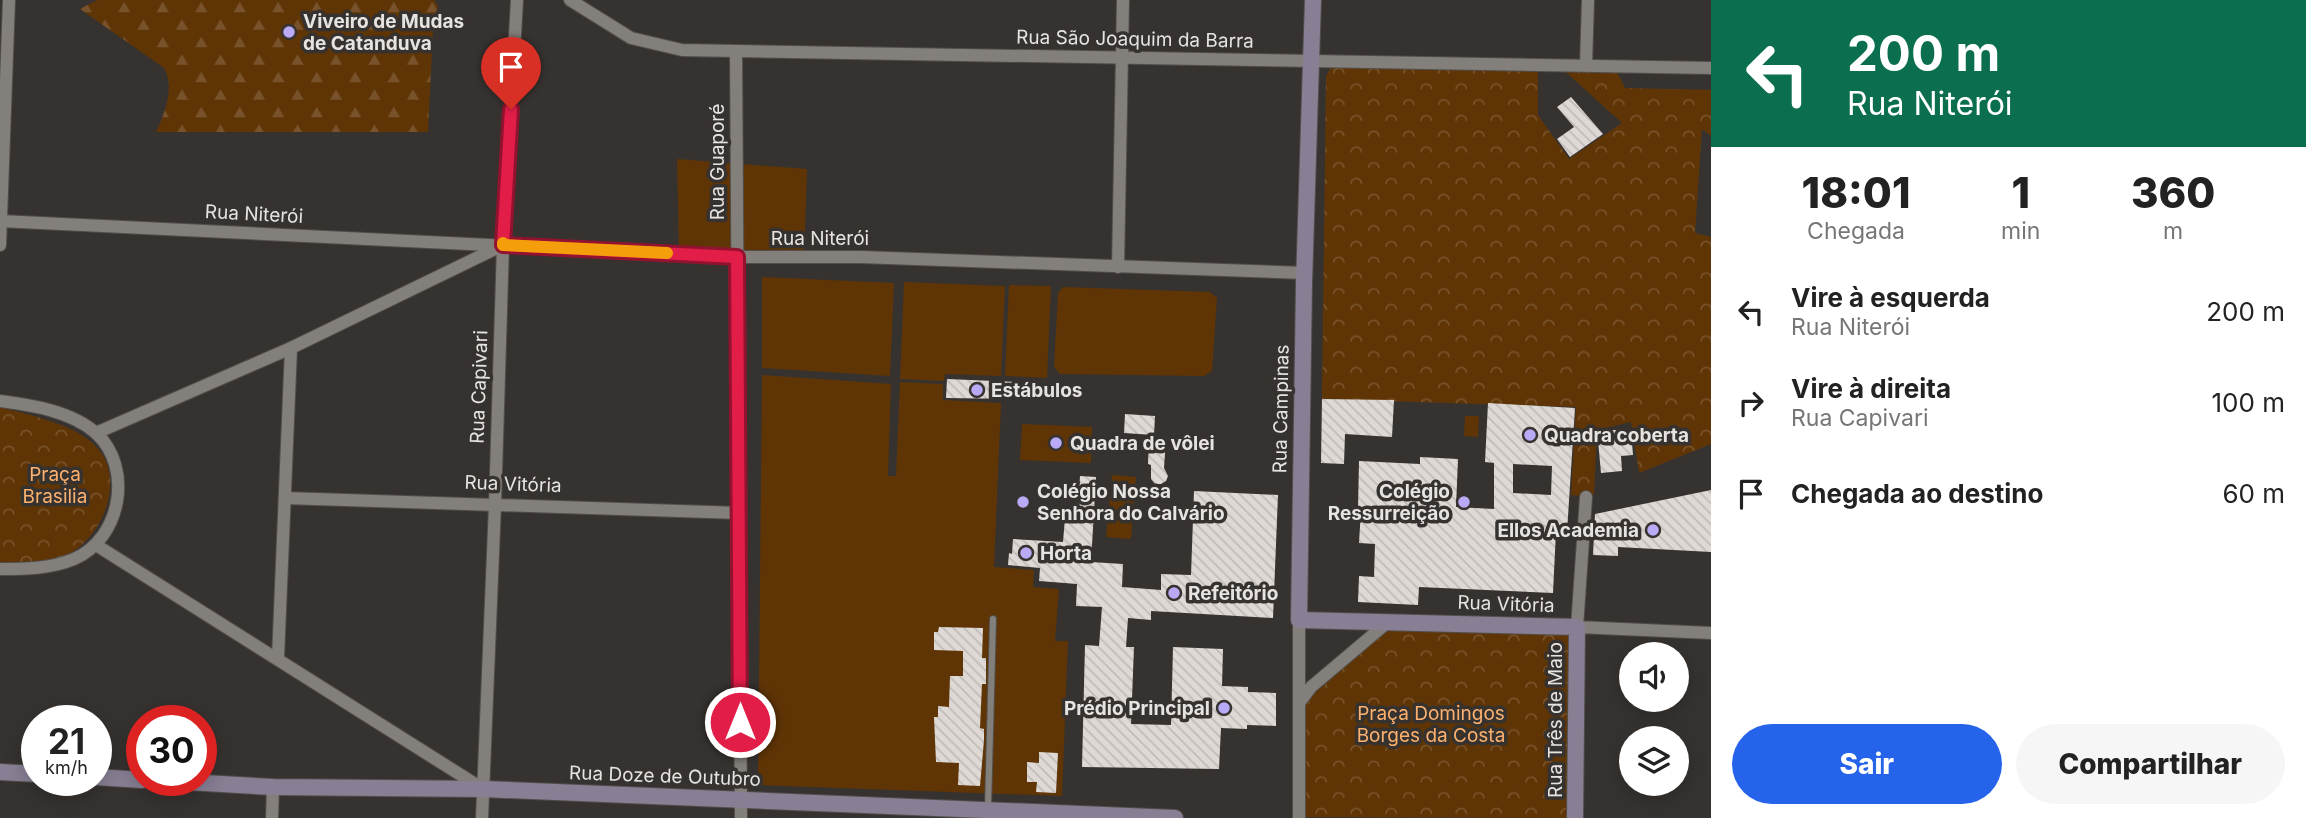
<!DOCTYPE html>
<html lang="pt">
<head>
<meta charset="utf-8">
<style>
  body { margin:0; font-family:Inter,sans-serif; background:#f6f6f6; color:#222; height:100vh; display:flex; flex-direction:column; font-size:26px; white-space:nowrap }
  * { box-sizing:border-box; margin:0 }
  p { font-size:23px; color:#767676 }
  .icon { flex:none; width:38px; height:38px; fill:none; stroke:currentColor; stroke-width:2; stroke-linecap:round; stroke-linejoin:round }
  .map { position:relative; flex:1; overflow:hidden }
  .side { display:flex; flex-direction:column; background:#fff; width:595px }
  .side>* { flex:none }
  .hud { background:#0b6e4f; color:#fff; overflow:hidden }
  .buttons { position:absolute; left:1619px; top:642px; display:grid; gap:14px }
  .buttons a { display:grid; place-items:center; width:70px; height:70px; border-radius:50%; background:#fff; box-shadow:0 4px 18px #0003; font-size:35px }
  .speed { position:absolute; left:21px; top:705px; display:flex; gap:14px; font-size:35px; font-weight:700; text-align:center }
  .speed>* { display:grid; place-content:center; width:91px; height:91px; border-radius:50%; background:#fff; box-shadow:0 4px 18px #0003; line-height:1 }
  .speed small { font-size:18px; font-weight:400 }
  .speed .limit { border:10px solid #d22; background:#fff; color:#111 }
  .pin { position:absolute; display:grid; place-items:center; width:60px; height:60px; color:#fff; margin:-72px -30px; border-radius:50% 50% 50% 0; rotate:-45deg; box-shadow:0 0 7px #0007 }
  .pin .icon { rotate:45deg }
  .me { position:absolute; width:77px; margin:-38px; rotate:0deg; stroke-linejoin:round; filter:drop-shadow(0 0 5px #0008) }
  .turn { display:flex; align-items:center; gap:24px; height:147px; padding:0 21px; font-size:32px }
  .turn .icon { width:91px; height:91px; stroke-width:2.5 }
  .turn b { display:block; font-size:49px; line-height:60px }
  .eta { display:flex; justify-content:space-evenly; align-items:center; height:119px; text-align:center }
  .eta b { font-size:42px; font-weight:800; line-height:49px }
  .cta { display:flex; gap:14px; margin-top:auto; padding:14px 21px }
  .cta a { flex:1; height:80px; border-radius:42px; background:#2563eb; color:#fff; font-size:28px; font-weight:800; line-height:80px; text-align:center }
  .cta a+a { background:#f6f6f6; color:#222 }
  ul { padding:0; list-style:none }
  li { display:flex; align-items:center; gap:21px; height:91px; padding:0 21px }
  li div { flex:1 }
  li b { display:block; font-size:26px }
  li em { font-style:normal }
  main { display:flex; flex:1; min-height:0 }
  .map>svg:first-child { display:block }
  .green { fill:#603506 }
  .forest { fill:url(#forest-firs) }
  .park { fill:url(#park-crowns) }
  .building { fill:url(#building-back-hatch); fill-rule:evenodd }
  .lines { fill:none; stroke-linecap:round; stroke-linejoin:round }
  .lane-casing { stroke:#524e4c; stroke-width:8 }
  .street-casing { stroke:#524e4c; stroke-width:14 }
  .secondary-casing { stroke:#524e4c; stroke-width:18 }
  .lane { stroke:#837f7b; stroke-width:6 }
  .street { stroke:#837f7b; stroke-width:12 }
  .secondary { stroke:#887f94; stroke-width:16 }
  .route-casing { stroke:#92132f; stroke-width:18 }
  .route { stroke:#e11d48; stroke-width:12 }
  .slow { stroke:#f59e0b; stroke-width:12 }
  .poi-dot { fill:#baaaf6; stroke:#36322f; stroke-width:2.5 }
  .labels { text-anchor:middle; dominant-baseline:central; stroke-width:7; stroke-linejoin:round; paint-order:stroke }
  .poi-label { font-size:19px; font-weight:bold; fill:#e6e3e1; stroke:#36322f; text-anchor:start }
  .street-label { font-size:19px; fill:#e6e3e1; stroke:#36322f }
  .park-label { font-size:19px; fill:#fcb16f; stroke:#36322f }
</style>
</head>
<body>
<main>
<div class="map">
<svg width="1711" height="818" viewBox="0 0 1711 818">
  <defs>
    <pattern id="forest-firs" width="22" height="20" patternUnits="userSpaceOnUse" patternTransform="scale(1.75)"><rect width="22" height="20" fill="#603506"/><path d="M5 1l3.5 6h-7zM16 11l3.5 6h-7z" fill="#77522a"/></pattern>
    <pattern id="park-crowns" width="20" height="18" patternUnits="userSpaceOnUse" patternTransform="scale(1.75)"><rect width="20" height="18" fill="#603506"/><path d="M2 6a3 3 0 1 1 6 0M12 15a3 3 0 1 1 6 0" fill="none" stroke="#77522a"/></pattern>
    <pattern id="building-back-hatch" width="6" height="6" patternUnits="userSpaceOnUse" patternTransform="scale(1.75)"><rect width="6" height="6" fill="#ded9d5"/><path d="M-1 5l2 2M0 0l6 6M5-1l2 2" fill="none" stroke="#bfbbb8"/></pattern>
  </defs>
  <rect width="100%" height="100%" fill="#36322f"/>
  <!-- green -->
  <g class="green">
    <polygon points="677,159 807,169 804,260 679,254"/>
    <polygon points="762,277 894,283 890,376 762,368"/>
    <polygon points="904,282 1005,286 1001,376 945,374 944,381 900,379"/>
    <polygon points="1009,285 1051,286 1047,378 1005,376"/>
    <polygon points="1063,287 1210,292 1217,298 1212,371 1204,376 1060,374 1054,367 1058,293"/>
    <polygon points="762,375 891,384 888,476 896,476 900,382 943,384 943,400 1001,403 994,567 1034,570 1033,587 1059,589 1055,641 1068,641 1062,796 758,785"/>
    <polygon points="1465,416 1479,416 1478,437 1464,436"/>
    <polygon points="1022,424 1092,427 1091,463 1020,460"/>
    <polygon points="1112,475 1136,477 1131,539 1106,537"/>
  </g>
  <!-- forest -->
  <path class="forest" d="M97 0H434L438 6 433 28 428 132H156C165 113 175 87 164 68L80 9Z"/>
  <!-- park -->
  <g class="park">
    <polygon points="1538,65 1538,115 1569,159 1622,123 1558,65 1614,66 1625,88 1711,90 1711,136 1702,129 1695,233 1711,237 1711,444 1639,473 1631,422 1597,430 1594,494 1590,497 1571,495 1576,407 1322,399 1326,76 1332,66"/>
    <path d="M0 407C26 414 69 423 90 441 129 471 106 534 69 554 50 564 21 564 0 563Z"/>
    <polygon points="1391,627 1568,635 1571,818 1306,817 1305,701 1315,688"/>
  </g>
  <!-- building -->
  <g class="building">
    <polygon points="1571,97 1603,134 1570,157 1557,139 1574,127 1557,107"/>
    <polygon points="947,379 1019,382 1018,399 946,398"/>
    <polygon points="1322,399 1394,400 1392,437 1345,434 1344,464 1321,463"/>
    <path d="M1488 403 1575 408 1567 532 1556 531 1553 593 1419 587 1418 605 1358 602 1359 576 1374 577 1375 544 1359 543 1361 509H1358L1359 461 1420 464V457L1458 459 1456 507 1494 509V463L1485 462ZM1513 464 1552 466 1551 495 1513 493Z"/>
    <polygon points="1125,414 1155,416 1154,435 1124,433"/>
    <polygon points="1597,430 1631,430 1633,455 1621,456 1622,471 1601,473"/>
    <polygon points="1149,437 1166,438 1164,468 1168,476 1166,481 1161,484 1155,484 1151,479 1151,465 1148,464"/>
    <polygon points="1080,476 1096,477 1091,562 1123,564 1122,587 1161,590 1161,574 1191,575 1194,491 1278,495 1273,618 1151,611 1151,620 1128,618 1126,647 1134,647 1131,724 1171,725 1173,647 1223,649 1222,686 1248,687 1248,692 1276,693 1276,726 1247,725 1247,729 1221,728 1219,769 1082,767 1085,645 1099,646 1102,607 1076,606 1077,584 1039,581 1040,568 1008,565 1009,553 1012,554 1013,539 1063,542 1065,518 1077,518"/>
    <polygon points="1711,490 1711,552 1618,547 1618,556 1593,555 1595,514"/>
    <polygon points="939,627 983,628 982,658 986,658 986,684 982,684 980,728 984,729 984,740 980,786 958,785 959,763 936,762 934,717 938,717 938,706 949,707 950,676 963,676 963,651 934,650 934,632 938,632"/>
    <polygon points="1039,752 1058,753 1056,793 1036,792 1037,782 1027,782 1027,762 1039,763"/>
  </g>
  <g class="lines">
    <!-- lane casing -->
    <g class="lane-casing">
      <polyline id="lane" points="988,808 993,619"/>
    </g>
    <!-- street casing -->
    <g class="street-casing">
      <g id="street">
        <polyline points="570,0 631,38 682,50 1711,68"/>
        <polyline points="736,51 741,818"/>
        <polyline points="1586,65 1588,0"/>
        <polyline points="0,221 737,257 861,257 1304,273"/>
        <polyline points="0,245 9,0"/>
        <polyline points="1118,267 1123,0"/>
        <path d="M0 401C31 405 71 411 96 433 134 468 121 539 74 559 50 569 25 569 0 569"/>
        <polyline points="96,433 291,348 499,247"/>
        <polyline points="1586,497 1577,627 1711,633"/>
        <polyline points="285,498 739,513"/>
        <polyline points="96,545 483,789"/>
        <polyline points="1299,620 1299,818"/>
        <polyline points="278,658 291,348"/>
        <polyline points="1299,703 1311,687 1388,622"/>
        <polyline points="272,818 273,787"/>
        <polyline points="482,818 495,505 503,245 517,0"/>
      </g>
    </g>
    <!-- secondary casing -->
    <g class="secondary-casing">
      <g id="secondary">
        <polyline points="1313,0 1304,283 1299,620 1577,627 1575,818"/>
        <polyline points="0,772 37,774"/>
        <polyline points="96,777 142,780"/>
        <polyline points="153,780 273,787 483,789 1175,818"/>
      </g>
    </g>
    <!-- lane -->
    <use href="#lane" class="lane"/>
    <!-- street -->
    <use href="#street" class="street"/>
    <!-- secondary -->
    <use href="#secondary" class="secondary"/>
  </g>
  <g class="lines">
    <!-- route casing -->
    <g class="route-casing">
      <polyline id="route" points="511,109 503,245 737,257 740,722"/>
    </g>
    <!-- route -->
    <use href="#route" class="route"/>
    <!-- slow -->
    <polyline class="slow" points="503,243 503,245 667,253"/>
  </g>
  <!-- markers -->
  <g class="poi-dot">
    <circle cx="289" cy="32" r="7"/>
    <circle cx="977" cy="390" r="7"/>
    <circle cx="1530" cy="435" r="7"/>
    <circle cx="1056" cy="443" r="7"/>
    <circle cx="1023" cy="502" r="7"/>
    <circle cx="1464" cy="502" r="7"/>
    <circle cx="1653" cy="530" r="7"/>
    <circle cx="1026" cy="553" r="7"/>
    <circle cx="1174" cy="593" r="7"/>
    <circle cx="1224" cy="708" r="7"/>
  </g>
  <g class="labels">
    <!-- poi labels -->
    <g class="poi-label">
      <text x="303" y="21">Viveiro de Mudas<tspan x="303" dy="22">de Catanduva</tspan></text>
      <text x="991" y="390">Estábulos</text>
      <text x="1544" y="435">Quadra coberta</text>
      <text x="1070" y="443">Quadra de vôlei</text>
      <text x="1037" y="491">Colégio Nossa<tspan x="1037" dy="22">Senhora do Calvário</tspan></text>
      <text x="1450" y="491" text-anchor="end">Colégio<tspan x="1450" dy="22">Ressurreição</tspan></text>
      <text x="1639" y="530" text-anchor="end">Ellos Academia</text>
      <text x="1040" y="553">Horta</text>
      <text x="1188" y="593">Refeitório</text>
      <text x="1210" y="708" text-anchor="end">Prédio Principal</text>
    </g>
    <!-- street labels -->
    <g class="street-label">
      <text transform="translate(1135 39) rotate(1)">Rua São Joaquim da Barra</text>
      <text transform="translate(717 162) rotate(-90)">Rua Guaporé</text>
      <text transform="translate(254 214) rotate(3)">Rua Niterói</text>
      <text x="820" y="238">Rua Niterói</text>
      <text transform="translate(479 387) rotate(-88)">Rua Capivari</text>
      <text transform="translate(1281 409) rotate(-89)">Rua Campinas</text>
      <text transform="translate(513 484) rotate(2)">Rua Vitória</text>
      <text transform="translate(1506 604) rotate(2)">Rua Vitória</text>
      <text transform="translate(1555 720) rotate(-90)">Rua Três de Maio</text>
      <text transform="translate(665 776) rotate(2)">Rua Doze de Outubro</text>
    </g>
    <!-- park labels -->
    <g class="park-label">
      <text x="55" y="474">Praça<tspan x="55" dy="22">Brasilia</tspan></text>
      <text x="1431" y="713">Praça Domingos<tspan x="1431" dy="22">Borges da Costa</tspan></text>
    </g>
  </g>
</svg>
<div class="buttons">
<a><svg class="icon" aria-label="sound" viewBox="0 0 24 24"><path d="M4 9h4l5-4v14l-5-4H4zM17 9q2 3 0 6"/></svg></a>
<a><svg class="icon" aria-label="layers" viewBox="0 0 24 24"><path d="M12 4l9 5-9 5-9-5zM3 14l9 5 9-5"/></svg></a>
</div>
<div class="speed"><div>21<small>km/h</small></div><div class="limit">30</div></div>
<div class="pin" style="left:511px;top:109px;background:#d93025"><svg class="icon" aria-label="arrive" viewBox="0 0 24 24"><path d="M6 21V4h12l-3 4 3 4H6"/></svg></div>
<svg class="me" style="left:740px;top:722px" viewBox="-20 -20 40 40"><circle r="17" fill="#e11d48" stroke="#fff" stroke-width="3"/><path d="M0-11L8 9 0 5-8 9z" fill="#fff"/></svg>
</div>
<section class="side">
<div class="hud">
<div class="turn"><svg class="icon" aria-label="left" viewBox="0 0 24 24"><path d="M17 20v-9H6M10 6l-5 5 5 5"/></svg><div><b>200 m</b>Rua Niterói</div></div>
</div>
<div class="eta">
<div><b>18:01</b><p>Chegada</p></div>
<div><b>1</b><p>min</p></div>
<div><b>360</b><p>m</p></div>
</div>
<ul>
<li><svg class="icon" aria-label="left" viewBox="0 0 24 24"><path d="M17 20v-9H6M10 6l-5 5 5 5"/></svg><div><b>Vire à esquerda</b><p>Rua Niterói</p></div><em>200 m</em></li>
<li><svg class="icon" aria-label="right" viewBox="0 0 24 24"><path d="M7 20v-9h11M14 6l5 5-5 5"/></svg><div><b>Vire à direita</b><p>Rua Capivari</p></div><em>100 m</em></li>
<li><svg class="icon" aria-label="arrive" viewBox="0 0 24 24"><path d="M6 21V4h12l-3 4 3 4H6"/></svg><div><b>Chegada ao destino</b></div><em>60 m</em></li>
</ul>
<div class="cta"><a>Sair</a><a>Compartilhar</a></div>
</section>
</main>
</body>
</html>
